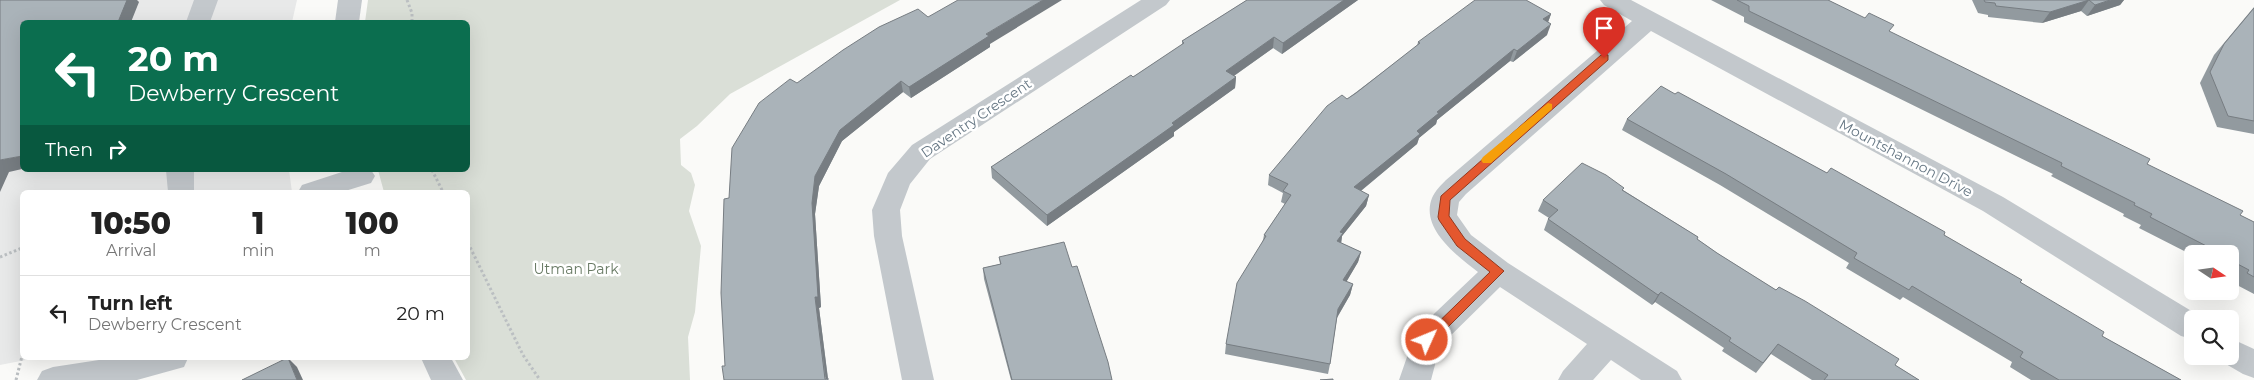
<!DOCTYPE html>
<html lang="en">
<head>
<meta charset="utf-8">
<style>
  body { margin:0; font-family:Montserrat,sans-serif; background:#f6f6f6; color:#222; height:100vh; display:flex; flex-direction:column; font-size:19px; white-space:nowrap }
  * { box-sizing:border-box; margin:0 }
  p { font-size:16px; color:#767676 }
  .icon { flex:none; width:28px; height:28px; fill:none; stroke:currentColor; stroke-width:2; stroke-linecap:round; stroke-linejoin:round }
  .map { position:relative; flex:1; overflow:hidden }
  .panel { position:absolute; left:20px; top:190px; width:450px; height:170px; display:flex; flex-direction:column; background:#fff; border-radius:8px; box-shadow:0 5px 20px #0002 }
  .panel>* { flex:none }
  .top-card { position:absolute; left:20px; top:20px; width:450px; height:152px; border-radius:8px; box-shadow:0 5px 20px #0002; background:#0b6e4f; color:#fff; overflow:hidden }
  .needle { width:32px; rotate:103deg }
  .controls { position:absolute; left:2184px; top:245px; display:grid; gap:10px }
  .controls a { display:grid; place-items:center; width:55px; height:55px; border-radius:8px; background:#fff; box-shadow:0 5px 20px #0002; font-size:25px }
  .pin { position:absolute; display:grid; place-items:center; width:42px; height:42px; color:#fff; margin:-51px -21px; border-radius:50% 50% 50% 0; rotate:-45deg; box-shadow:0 0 5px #0007 }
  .pin .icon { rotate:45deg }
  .me { position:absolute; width:55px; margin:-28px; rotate:46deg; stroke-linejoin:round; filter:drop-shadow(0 0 4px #0008) }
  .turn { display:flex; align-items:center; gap:18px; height:105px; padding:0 25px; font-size:22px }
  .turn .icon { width:65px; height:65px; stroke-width:2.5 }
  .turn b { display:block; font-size:35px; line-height:42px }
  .then { display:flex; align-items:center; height:48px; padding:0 25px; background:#0003; gap:10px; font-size:19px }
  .eta { display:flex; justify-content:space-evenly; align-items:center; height:85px; text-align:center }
  .eta b { font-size:30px; font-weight:800; line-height:35px }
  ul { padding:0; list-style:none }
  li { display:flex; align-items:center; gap:15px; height:75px; padding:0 25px; border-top:1px solid #e0e0e0 }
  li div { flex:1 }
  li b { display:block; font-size:19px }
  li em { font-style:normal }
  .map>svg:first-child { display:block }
  .built { fill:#e8e9e9 }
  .green { fill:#dadfd7 }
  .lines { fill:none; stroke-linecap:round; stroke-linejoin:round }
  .path { stroke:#bbbfc2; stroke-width:3; stroke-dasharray:2.5 2.5; stroke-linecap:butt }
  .minor { fill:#c3c8cc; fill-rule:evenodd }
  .wall { fill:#929a9f }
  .shaded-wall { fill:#777d82 }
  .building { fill:#aab3b9; stroke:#777d82 }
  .route { fill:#e4572e; stroke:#94391e }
  .slow { fill:#f59e0b }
  .labels { text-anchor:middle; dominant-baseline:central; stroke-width:5; stroke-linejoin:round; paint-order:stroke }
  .street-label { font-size:14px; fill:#657683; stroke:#fff }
  .park-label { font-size:14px; fill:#687a64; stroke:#fff }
</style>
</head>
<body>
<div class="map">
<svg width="2254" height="380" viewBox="0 0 2254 380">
  <rect width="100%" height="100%" fill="#fafaf8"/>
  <!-- built -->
  <polygon class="built" points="0,0 297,0 292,22 22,22 22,170 289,170 292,192 22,192 22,358 36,358 0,365"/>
  <!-- green -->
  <polygon class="green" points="368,0 900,0 730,94 697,126 680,139 681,165 691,173 695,185 689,211 701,246 695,312 688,337 690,380 466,380 454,358 468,358 468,192 384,192 378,170 468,170 468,22 365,22"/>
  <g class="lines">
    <!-- path -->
    <g class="path">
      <polyline points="407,0 412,13 412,22"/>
      <polyline points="432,170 443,192"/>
      <polyline points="468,243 523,355 540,380"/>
      <polyline points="0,257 22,248"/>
      <polyline points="16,380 22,356"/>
    </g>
    <!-- minor -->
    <g class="minor">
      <polygon points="194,0 218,0 210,22 186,22"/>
      <polygon points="338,0 362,0 359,22 335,22"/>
      <polygon points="1141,0 1170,0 1166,5 930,159 910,184 900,210 902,236 934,380 902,380 874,236 872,210 888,173 912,145"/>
      <path d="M1600 0H1631L2003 197 2203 318 2192 319V339L2181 336 1983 211 1651 31 1466 194 1459 202 1457 215 1471 235 1508 263 1677 371 1682 380H1641L1611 360 1593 380H1558L1563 371 1587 344 1500 287 1440 346 1431 380H1399L1416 331 1478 272C1457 256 1420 228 1432 198 1435 191 1441 185 1446 180L1632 21 1604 5Z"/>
      <polygon points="166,170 194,170 194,192 168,192"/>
      <polygon points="348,170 371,170 375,176 371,183 342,192 298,192 302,185"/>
      <polygon points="2230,338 2254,349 2254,378 2243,374 2219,360 2217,356 2230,356"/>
      <polygon points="112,358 188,358 184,367 137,380 37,380 42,371 53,367"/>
      <polygon points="421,358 451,358 463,380 431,380"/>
    </g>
  </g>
  <!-- wall -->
  <g class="wall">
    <polygon points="1247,0 1358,0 1282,54 1273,48 1234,76 1236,77 1235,88 1174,132 1174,136 1047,226 992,178 991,167 1133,77 1182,45 1182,41"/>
    <polygon points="1711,0 1828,0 2147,164 2240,215 2254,222 2254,294 2235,284 2237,280 2230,277 2230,254 2192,254 2192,255 2139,228 2141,225 2123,216 2124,214 2051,176 2053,174 1744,22 1744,17"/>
    <polygon points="1972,0 2124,0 2120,5 2087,16 2081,11 2042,23 1988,17 1988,15 1978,13"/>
    <polygon points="2254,7 2254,134 2217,127 2200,83 2214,55"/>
    <polygon points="1551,14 1548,22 1547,35 1513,62 1510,61 1437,120 1436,124 1419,138 1417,144 1361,191 1369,195 1366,206 1342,236 1341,243 1361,252 1358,262 1346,282 1353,284 1350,295 1337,318 1330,364 1328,374 1225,354 1226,344 1263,240 1264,235 1285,204 1281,202 1283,193 1268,185 1269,175 1347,99 1417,46 1418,42"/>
    <polygon points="928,17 990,44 990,47 911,98 903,92 842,141 819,186 815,214 821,307 819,308 828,378 725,366 729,198 797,83"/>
    <polygon points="1675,94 1827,173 1944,235 2020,282 2102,336 2181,380 2031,380 2010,367 2012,362 1903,297 1900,300 1846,268 1849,263 1720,185 1622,130 1627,119"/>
    <polygon points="1623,190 1698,237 1697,239 1717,253 1919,380 1812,380 1771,354 1756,373 1722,351 1724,348 1655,302 1652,305 1544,230 1548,219 1549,218 1538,211 1543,200"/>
    <polygon points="999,257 1112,380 1011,380 984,279 983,268 1000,264"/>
  </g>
  <!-- shaded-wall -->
  <g class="shaded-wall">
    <polygon points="122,0 137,0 139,2 131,22 118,22"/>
    <polygon points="1043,0 1062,0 990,44 990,47 911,98 909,87 986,34"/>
    <polygon points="1344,0 1358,0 1282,54 1283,43"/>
    <polygon points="2089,0 2081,11 2042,23 2050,12"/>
    <polygon points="2111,0 2124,0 2120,5 2087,16 2095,5"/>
    <polygon points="1551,14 1547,25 1543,19"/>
    <polygon points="1551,24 1547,35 1513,62 1517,51"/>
    <polygon points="1274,37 1273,48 1225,82 1226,71"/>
    <polygon points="1514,49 1510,61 1437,120 1436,124 1419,138 1417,144 1352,198 1354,187 1417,131 1437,112"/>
    <polygon points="1236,77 1235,88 1174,132 1174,136 1047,226 1047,215 1172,123"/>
    <polygon points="901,81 903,92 842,141 819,186 815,214 821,307 819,308 828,380 826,380 815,297 812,203 815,176 840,130"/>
    <polygon points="22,156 22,169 9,172 0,192 0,160"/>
    <polygon points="1369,195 1366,206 1342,236 1341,244 1335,252 1340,232"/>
    <polygon points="1361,252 1358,262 1341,291 1343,280"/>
    <polygon points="1353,284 1350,295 1336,319 1338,309"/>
    <polygon points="1661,292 1655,302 1652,305 1658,295"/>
    <polygon points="288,358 297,367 303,380 297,380"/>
  </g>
  <!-- building -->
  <g class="building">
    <polygon points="0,0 127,0 118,22 22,22 22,156 0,160"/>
    <polygon points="958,0 1043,0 986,34 989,36 909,87 901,81 840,130 815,176 812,203 818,297 815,297 825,379 828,378 828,380 724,380 722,366 725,366 721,293 724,199 729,198 732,148 759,103 790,79 797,83 843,50 879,27 918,9 928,17"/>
    <polygon points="1247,0 1344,0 1283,43 1274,37 1226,71 1236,77 1172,123 1174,125 1047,215 991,167 1131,75 1133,77 1184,43 1182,41"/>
    <polygon points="1475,0 1526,0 1551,14 1543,19 1551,24 1517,51 1514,49 1437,112 1439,113 1417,131 1420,134 1354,187 1369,195 1340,232 1343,233 1337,241 1361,252 1343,280 1353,284 1338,309 1330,364 1226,344 1237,283 1266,236 1264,235 1291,195 1283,191 1288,184 1269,175 1327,106 1342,95 1347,99 1356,93 1420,43 1418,42"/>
    <polygon points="1737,0 1828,0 1865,18 1869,13 1894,25 1889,31 2150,159 2147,164 2243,211 2240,215 2254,222 2254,277 2247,273 2249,270 2230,260 2230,254 2222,254 2150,217 2152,214 2134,205 2135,203 2061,166 2062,163 1749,11 1749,6"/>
    <polygon points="1984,0 2110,0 2095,5 2089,0 2050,12 1996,6 1995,3 1985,2"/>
    <polygon points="2254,8 2254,121 2228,116 2210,72 2224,44"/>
    <polygon points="1661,86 1675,94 1678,92 1827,173 1831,168 1945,232 1944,235 2022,280 2020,282 2104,332 2102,336 2181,380 2059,380 2020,357 2023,352 1912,286 1909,290 1854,258 1857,253 1726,174 1627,119"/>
    <polygon points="1582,163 1606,175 1624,188 1622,190 1698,237 1697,239 1717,253 1776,290 1779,287 1805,301 1899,359 1895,365 1919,380 1824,380 1828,375 1778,344 1763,363 1729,341 1731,338 1661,292 1658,295 1548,219 1558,210 1543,200"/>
    <polygon points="1064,242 1072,267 1077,266 1108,362 1112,380 1012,380 983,268 1001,264 999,257"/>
    <polygon points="287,358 288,358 297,380 242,380"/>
    <polygon points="1333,379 1333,380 1320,380"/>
  </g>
  <!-- route -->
  <polygon class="route" points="1604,54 1608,55 1608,60 1450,200 1449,216 1465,239 1504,271 1431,344 1423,344 1421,340 1423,337 1490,272 1457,246 1439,220 1438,217 1441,196 1601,55"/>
  <!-- slow -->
  <polygon class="slow" points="1548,103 1552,104 1552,109 1491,163 1483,163 1481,160 1483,157"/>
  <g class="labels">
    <!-- street labels -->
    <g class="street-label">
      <text transform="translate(976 118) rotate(-34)">Daventry Crescent</text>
      <text transform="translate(1906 158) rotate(28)">Mountshannon Drive</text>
    </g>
    <!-- park labels -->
    <g class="park-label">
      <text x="576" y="269">Utman Park</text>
    </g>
  </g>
</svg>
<div class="controls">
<a><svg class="needle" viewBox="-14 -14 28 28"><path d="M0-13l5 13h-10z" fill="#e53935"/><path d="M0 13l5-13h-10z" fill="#767676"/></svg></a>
<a><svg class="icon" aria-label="search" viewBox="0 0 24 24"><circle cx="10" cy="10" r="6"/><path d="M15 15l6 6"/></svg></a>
</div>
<div class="pin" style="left:1604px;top:58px;background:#d93025"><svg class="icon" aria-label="arrive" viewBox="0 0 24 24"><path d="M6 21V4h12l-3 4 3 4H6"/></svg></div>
<svg class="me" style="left:1427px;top:340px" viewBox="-20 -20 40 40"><circle r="17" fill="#e4572e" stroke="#fff" stroke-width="3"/><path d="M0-11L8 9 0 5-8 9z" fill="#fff"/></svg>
<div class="top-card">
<div class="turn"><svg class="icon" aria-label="left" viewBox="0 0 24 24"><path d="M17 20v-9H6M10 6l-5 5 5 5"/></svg><div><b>20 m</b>Dewberry Crescent</div></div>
<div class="then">Then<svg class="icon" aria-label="right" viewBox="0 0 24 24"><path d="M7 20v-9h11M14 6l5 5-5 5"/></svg></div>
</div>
<section class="panel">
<div class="eta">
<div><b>10:50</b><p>Arrival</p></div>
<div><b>1</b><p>min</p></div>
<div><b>100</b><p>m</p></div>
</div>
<ul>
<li><svg class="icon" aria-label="left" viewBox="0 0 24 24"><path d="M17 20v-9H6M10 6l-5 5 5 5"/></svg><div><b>Turn left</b><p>Dewberry Crescent</p></div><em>20 m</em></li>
</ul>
</section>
</div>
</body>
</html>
